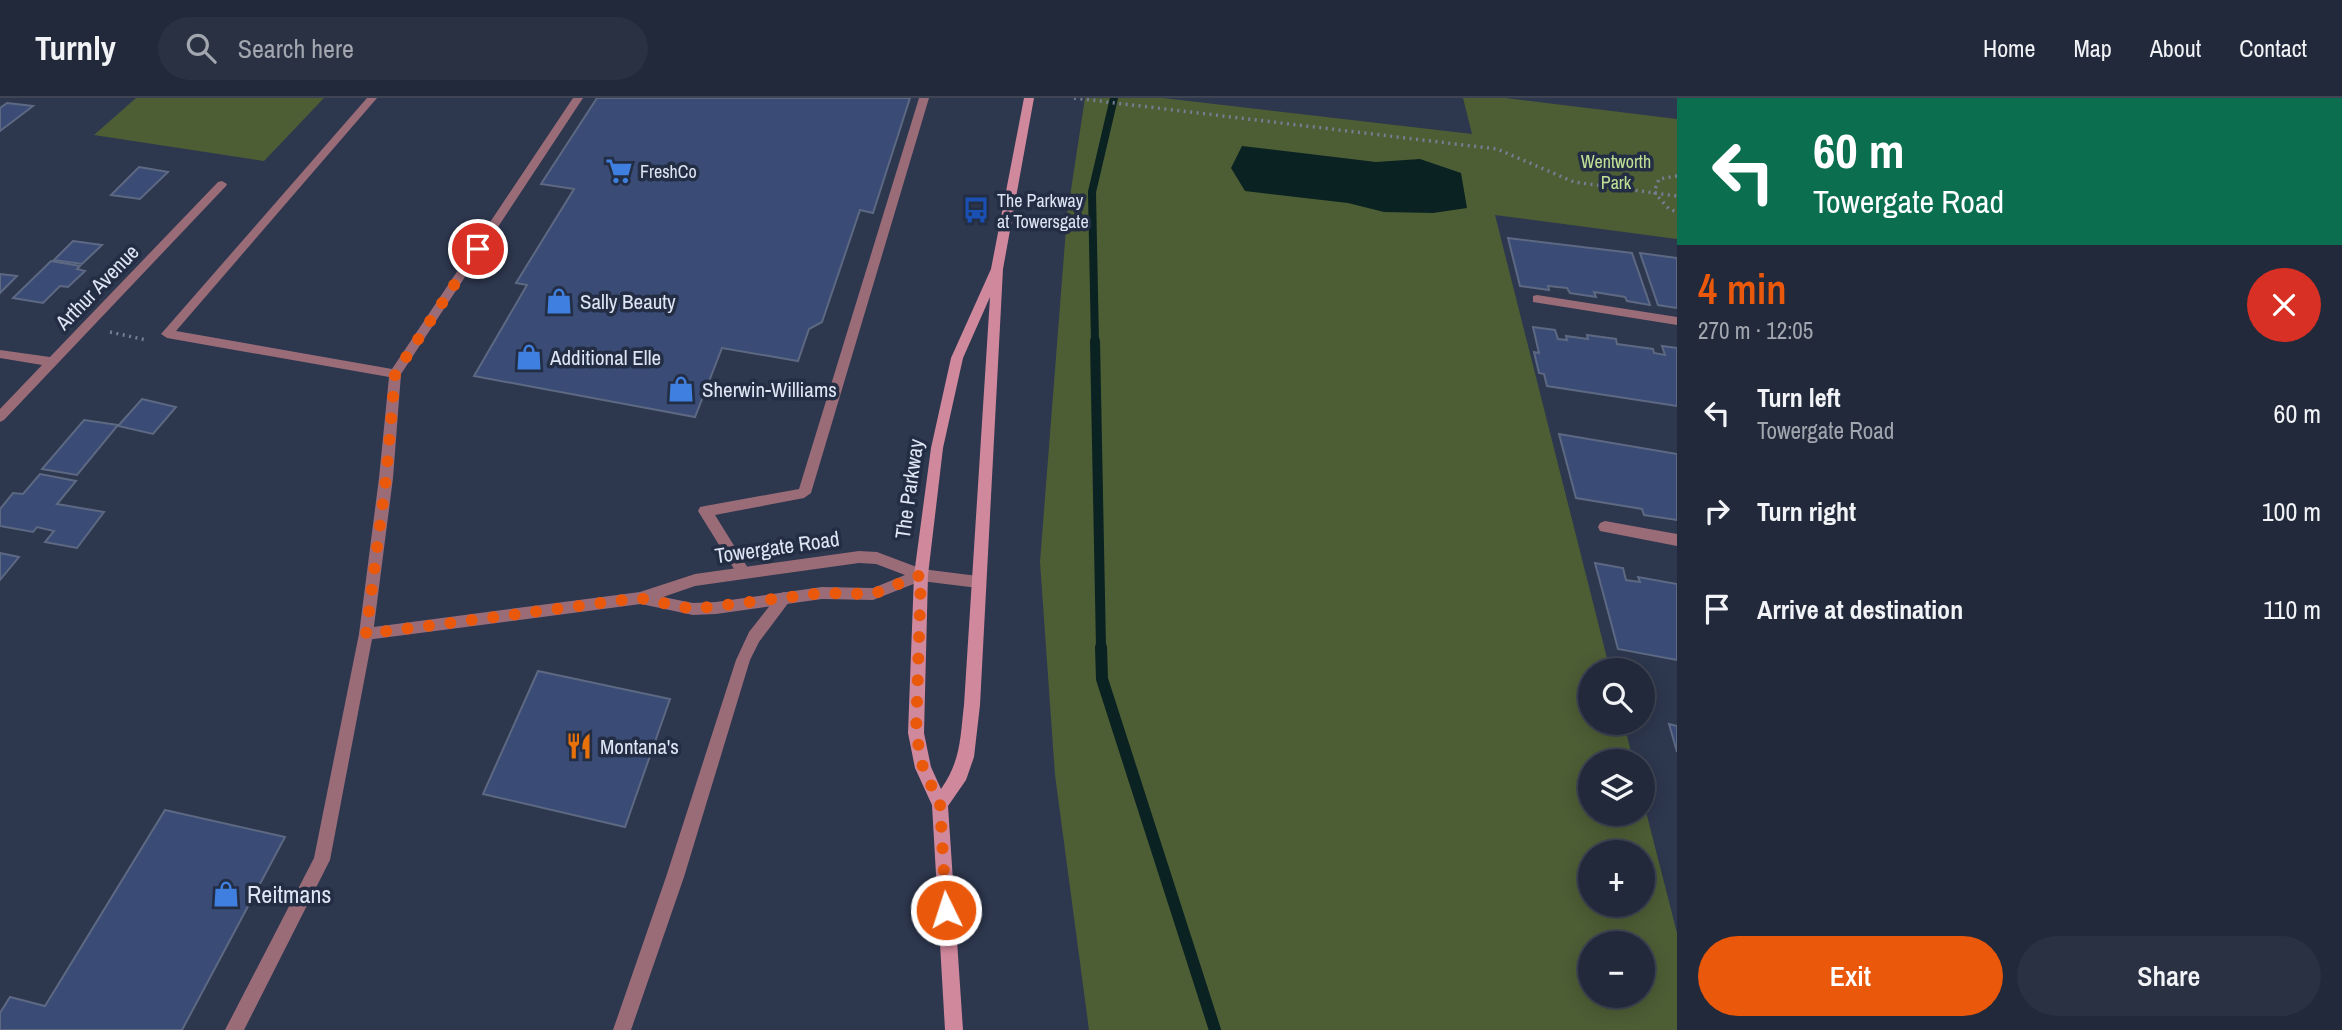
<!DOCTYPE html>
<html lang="en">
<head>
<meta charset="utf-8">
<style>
  body { margin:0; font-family:"Archivo Narrow",sans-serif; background:#2a3142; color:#f1f3f6; height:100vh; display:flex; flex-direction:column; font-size:26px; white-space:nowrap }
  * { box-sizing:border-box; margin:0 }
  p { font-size:23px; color:#a2a6af }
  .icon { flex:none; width:38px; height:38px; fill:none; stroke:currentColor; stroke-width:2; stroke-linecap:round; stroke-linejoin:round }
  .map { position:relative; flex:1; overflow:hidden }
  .panel { display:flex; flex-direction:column; background:#22293a; width:665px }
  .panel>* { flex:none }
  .banner { background:#0b6e4f; color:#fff; overflow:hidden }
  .controls { position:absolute; left:1578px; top:560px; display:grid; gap:14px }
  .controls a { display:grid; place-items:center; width:77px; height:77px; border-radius:50%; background:#22293a; box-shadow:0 4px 18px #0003,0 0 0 2px #3f4554; font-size:35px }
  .pin { position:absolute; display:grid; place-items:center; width:60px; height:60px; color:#fff; margin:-30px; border:4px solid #fff; border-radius:50%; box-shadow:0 2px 7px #0007 }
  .me { position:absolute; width:77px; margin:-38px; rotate:356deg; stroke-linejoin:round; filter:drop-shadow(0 0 5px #0008) }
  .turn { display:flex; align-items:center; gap:24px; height:147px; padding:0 21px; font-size:32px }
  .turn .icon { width:91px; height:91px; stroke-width:2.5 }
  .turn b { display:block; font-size:49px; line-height:60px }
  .round { display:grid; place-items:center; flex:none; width:74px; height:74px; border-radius:37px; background:#2a3142 }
  .summary { display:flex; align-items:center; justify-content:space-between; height:119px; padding:0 21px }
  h1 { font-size:42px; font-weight:600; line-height:52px; color:#ea580c }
  .action { display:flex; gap:14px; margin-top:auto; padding:14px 21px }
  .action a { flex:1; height:80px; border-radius:42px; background:#ea580c; color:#fff; font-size:28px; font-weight:600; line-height:80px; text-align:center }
  .action a+a { background:#2a3142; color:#f1f3f6 }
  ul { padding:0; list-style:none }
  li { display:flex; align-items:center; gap:21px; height:98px; padding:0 21px }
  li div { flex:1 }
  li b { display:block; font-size:26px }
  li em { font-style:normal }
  header { display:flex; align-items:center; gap:42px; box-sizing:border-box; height:98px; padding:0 35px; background:#22293a; border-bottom:2px solid #3f4554 }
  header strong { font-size:33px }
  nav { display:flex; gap:38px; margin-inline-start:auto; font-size:24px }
  .search { width:490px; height:63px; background:#2a3142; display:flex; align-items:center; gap:18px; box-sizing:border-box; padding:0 24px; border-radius:38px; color:#a2a6af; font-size:26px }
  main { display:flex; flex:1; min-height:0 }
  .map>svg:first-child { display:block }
  .green { fill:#4d5e35; fill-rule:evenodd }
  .water { fill:#0a2222 }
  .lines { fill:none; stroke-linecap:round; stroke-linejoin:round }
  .stream-far2 { stroke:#0a2222; stroke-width:8 }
  .stream-far1 { stroke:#0a2222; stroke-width:10 }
  .stream { stroke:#0a2222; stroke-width:12 }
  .building { fill:#3a4c76; stroke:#5d6882; stroke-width:2 }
  .path { stroke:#757e92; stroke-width:3.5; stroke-dasharray:2 4.5; stroke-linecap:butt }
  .service { fill:#9a6c78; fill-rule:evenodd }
  .minor { fill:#9a6c78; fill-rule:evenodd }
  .secondary { fill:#d0889c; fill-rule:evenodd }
  .route { stroke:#ea580c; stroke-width:12; stroke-dasharray:0 21.6 }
  .labels { text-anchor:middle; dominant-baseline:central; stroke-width:7; stroke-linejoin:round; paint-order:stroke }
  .far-park-label { font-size:18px; fill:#c1e196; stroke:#232d43 }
  .far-poi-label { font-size:18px; fill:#dee5f4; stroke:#232d43; text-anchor:start }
  .street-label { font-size:21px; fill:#dee5f4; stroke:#232d43 }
  .poi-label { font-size:21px; fill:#dee5f4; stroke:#232d43; text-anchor:start }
  .near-poi-label { font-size:24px; fill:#dee5f4; stroke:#232d43; text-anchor:start }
</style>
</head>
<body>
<header>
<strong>Turnly</strong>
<div class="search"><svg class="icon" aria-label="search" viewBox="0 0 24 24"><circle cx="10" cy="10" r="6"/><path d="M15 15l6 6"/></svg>Search here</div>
<nav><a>Home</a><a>Map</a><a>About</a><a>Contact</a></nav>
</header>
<main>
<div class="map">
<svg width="1677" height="932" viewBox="0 0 1677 932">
  <rect width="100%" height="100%" fill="#2d374e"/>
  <!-- green -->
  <g class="green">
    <polygon points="136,0 324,0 264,63 94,37"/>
    <path d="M1085 0H1163L1472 36 1463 0H1505L1677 21V141L1495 117 1610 572H1591V625H1624L1633 663H1591V716H1643V702L1677 835V932H1089L1055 677 1040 464 1067 118ZM1591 754H1643V807H1591ZM1591 845H1643V898H1591Z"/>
  </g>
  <!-- water -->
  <polygon class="water" points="1242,48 1376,64 1420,61 1461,75 1467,110 1433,115 1384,114 1348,105 1245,93 1231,70"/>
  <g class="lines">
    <!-- stream-far2 -->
    <polyline class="stream-far2" points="1095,245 1092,94 1114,0"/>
    <!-- stream-far1 -->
    <polyline class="stream-far1" points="1095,243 1101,550"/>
    <!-- stream -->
    <polyline class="stream" points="1101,549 1102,581 1215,932"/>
  </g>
  <!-- building -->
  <g class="building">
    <polygon points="597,0 910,0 873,115 860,112 822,224 809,231 798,263 722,250 695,319 474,278 527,187 516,185 574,91 541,86"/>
    <polygon points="7,5 33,8 0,33 0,10"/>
    <polygon points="139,69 168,74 140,101 111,97"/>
    <polygon points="1508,140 1632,155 1650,207 1627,203 1625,199 1594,194 1596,199 1570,195 1567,190 1548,188 1549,192 1520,188"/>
    <polygon points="73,143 102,147 82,166 54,162"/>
    <polygon points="1640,155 1677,160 1677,210 1658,207"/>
    <polygon points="51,163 80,168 77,171 85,173 68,189 60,188 43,205 13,200"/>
    <polygon points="0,176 17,178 0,195"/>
    <polygon points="1533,229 1555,232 1558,241 1567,242 1566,238 1588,241 1587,237 1616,241 1617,246 1653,251 1654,255 1665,257 1662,248 1677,250 1677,308 1547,288 1544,276 1539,275 1534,254 1539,255"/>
    <polygon points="142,301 176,309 153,336 118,328"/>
    <polygon points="84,322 118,327 77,377 42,371"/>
    <polygon points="1559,336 1677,356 1677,422 1644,417 1642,411 1576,400"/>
    <polygon points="40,376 76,383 57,406 104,414 77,450 45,444 54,433 37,429 33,434 0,428 0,411 13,395 23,396"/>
    <polygon points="0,455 19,459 0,482"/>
    <polygon points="1595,465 1623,470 1626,482 1640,484 1638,479 1677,486 1677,562 1618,551"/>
    <polygon points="538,573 670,601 625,729 483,696"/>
    <polygon points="1669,626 1677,628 1677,654"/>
    <polygon points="165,712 285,739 182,932 0,932 0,915 10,899 45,908"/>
  </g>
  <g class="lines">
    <!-- path -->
    <g class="path">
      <polyline points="1074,0 1497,51 1574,84 1677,98"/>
      <polyline points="1677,78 1659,81 1654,94 1669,111 1677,114"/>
      <polyline points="110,234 146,242"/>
    </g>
    <!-- service -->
    <g class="service">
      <polygon points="367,0 377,0 176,233 392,271 573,0 583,0 401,276 393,380 373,536 330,762 244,932 225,932 314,760 359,536 379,380 389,279 167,240 161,236"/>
      <polygon points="919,0 929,0 811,395 804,400 715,417 751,475 749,479 739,479 698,413 700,409 705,408 799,391"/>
      <polygon points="1537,197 1677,219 1677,227 1533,204 1533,198"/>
      <polygon points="1605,423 1677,436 1677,448 1600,433 1598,429 1600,425"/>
      <polygon points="784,494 789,496 791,500 789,504 759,544 750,562 684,779 631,932 613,932 666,779 736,562 749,534 779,496"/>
    </g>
    <!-- minor -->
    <g class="minor">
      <polygon points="222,83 227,86 226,88 4,322 0,324 0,311 42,267 0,260 0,252 50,259 218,84"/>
      <path d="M859 453 877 454 922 471 978 478 983 480 985 484 983 488 978 490 921 483 873 502 822 501 716 516 693 517 641 506 366 542 361 541 359 536 361 531 366 530 640 494 695 476ZM859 465 876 466 905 477 873 490 822 489 716 504 693 505 663 499 695 488Z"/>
    </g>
    <!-- secondary -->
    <path class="secondary" d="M1024 0H1034L1003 171 980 607 974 659 966 682 948 708 963 932H945L932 707 915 670 908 635 914 477 931 350 951 260 991 171ZM990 199 964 607C960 641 961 662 941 691L931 669 924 635 928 477 943 350 963 260Z"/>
  </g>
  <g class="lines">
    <!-- route -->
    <polyline class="route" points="478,151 395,276 386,380 366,536 639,500 693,511 822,495 873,496 921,477 916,635 923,670 940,706 946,812"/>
  </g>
  <!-- icons -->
  <defs>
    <g id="supermarket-bare" transform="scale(2.1)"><path d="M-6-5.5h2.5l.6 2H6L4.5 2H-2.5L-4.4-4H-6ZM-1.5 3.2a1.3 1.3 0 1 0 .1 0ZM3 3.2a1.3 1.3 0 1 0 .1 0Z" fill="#3f7fe0" stroke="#232d43" stroke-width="2.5" paint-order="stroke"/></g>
    <g id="bus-bare" transform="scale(2.1)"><path d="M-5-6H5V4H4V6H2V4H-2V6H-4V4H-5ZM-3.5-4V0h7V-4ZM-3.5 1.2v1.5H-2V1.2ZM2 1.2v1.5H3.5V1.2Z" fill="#1a4fb4" stroke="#232d43" stroke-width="2.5" paint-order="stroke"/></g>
    <g id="shop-bare" transform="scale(2.1)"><path d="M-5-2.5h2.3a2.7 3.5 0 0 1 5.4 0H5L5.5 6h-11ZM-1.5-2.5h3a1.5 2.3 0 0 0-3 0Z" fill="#3f7fe0" stroke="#232d43" stroke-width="2.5" paint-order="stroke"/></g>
    <g id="restaurant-bare" transform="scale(2.1)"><path d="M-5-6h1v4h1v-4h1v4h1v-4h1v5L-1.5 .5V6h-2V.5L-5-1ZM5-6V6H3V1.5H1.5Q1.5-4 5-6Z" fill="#e8710a" stroke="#232d43" stroke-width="2.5" paint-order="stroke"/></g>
  </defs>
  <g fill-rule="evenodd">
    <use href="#supermarket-bare" x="619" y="73"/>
    <use href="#bus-bare" x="976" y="112"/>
    <use href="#shop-bare" x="559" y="203"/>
    <use href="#shop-bare" x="529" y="259"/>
    <use href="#shop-bare" x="681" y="291"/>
    <use href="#restaurant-bare" x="579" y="648"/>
    <use href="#shop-bare" x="226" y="796"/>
  </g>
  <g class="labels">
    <!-- far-park labels -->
    <g class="far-park-label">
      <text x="1616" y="63">Wentworth<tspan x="1616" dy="21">Park</tspan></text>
    </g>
    <!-- far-poi labels -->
    <g class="far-poi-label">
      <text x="640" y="73">FreshCo</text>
      <text x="997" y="102">The Parkway<tspan x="997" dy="21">at Towersgate</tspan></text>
    </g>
    <!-- street labels -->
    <g class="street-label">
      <text transform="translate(97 189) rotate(-46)">Arthur Avenue</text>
      <text transform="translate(909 391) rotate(-82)">The Parkway</text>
      <text transform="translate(777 449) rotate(-8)">Towergate Road</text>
    </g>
    <!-- poi labels -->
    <g class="poi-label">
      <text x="580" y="203">Sally Beauty</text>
      <text x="550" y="259">Additional Elle</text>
      <text x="702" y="291">Sherwin-Williams</text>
      <text x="600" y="648">Montana's</text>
    </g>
    <!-- near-poi labels -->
    <g class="near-poi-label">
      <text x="247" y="796">Reitmans</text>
    </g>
  </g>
</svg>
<div class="controls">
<a><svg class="icon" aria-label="search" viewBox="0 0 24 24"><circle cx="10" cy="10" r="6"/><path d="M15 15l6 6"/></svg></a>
<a><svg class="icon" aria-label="layers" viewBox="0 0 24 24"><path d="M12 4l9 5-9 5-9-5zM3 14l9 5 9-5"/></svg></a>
<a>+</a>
<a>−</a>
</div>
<div class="pin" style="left:478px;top:151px;background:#d93025"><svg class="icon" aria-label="arrive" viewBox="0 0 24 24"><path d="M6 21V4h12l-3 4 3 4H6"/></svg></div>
<svg class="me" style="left:946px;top:812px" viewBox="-20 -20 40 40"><circle r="17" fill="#ea580c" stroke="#fff" stroke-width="3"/><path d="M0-11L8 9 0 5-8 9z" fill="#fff"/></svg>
</div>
<section class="panel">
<div class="banner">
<div class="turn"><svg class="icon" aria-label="left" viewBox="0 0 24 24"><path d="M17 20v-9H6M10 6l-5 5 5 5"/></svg><div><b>60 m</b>Towergate Road</div></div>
</div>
<div class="summary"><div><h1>4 min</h1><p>270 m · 12:05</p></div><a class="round" style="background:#d93025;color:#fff"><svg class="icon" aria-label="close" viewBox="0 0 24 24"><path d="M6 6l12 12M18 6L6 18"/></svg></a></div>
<ul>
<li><svg class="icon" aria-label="left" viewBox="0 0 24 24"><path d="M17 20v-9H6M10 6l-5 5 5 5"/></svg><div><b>Turn left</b><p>Towergate Road</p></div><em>60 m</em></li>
<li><svg class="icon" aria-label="right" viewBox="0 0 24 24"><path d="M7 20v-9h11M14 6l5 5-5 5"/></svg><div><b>Turn right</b></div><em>100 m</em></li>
<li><svg class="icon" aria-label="arrive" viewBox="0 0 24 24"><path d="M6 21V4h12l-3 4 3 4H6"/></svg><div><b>Arrive at destination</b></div><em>110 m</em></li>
</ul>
<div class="action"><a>Exit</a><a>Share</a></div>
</section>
</main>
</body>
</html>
